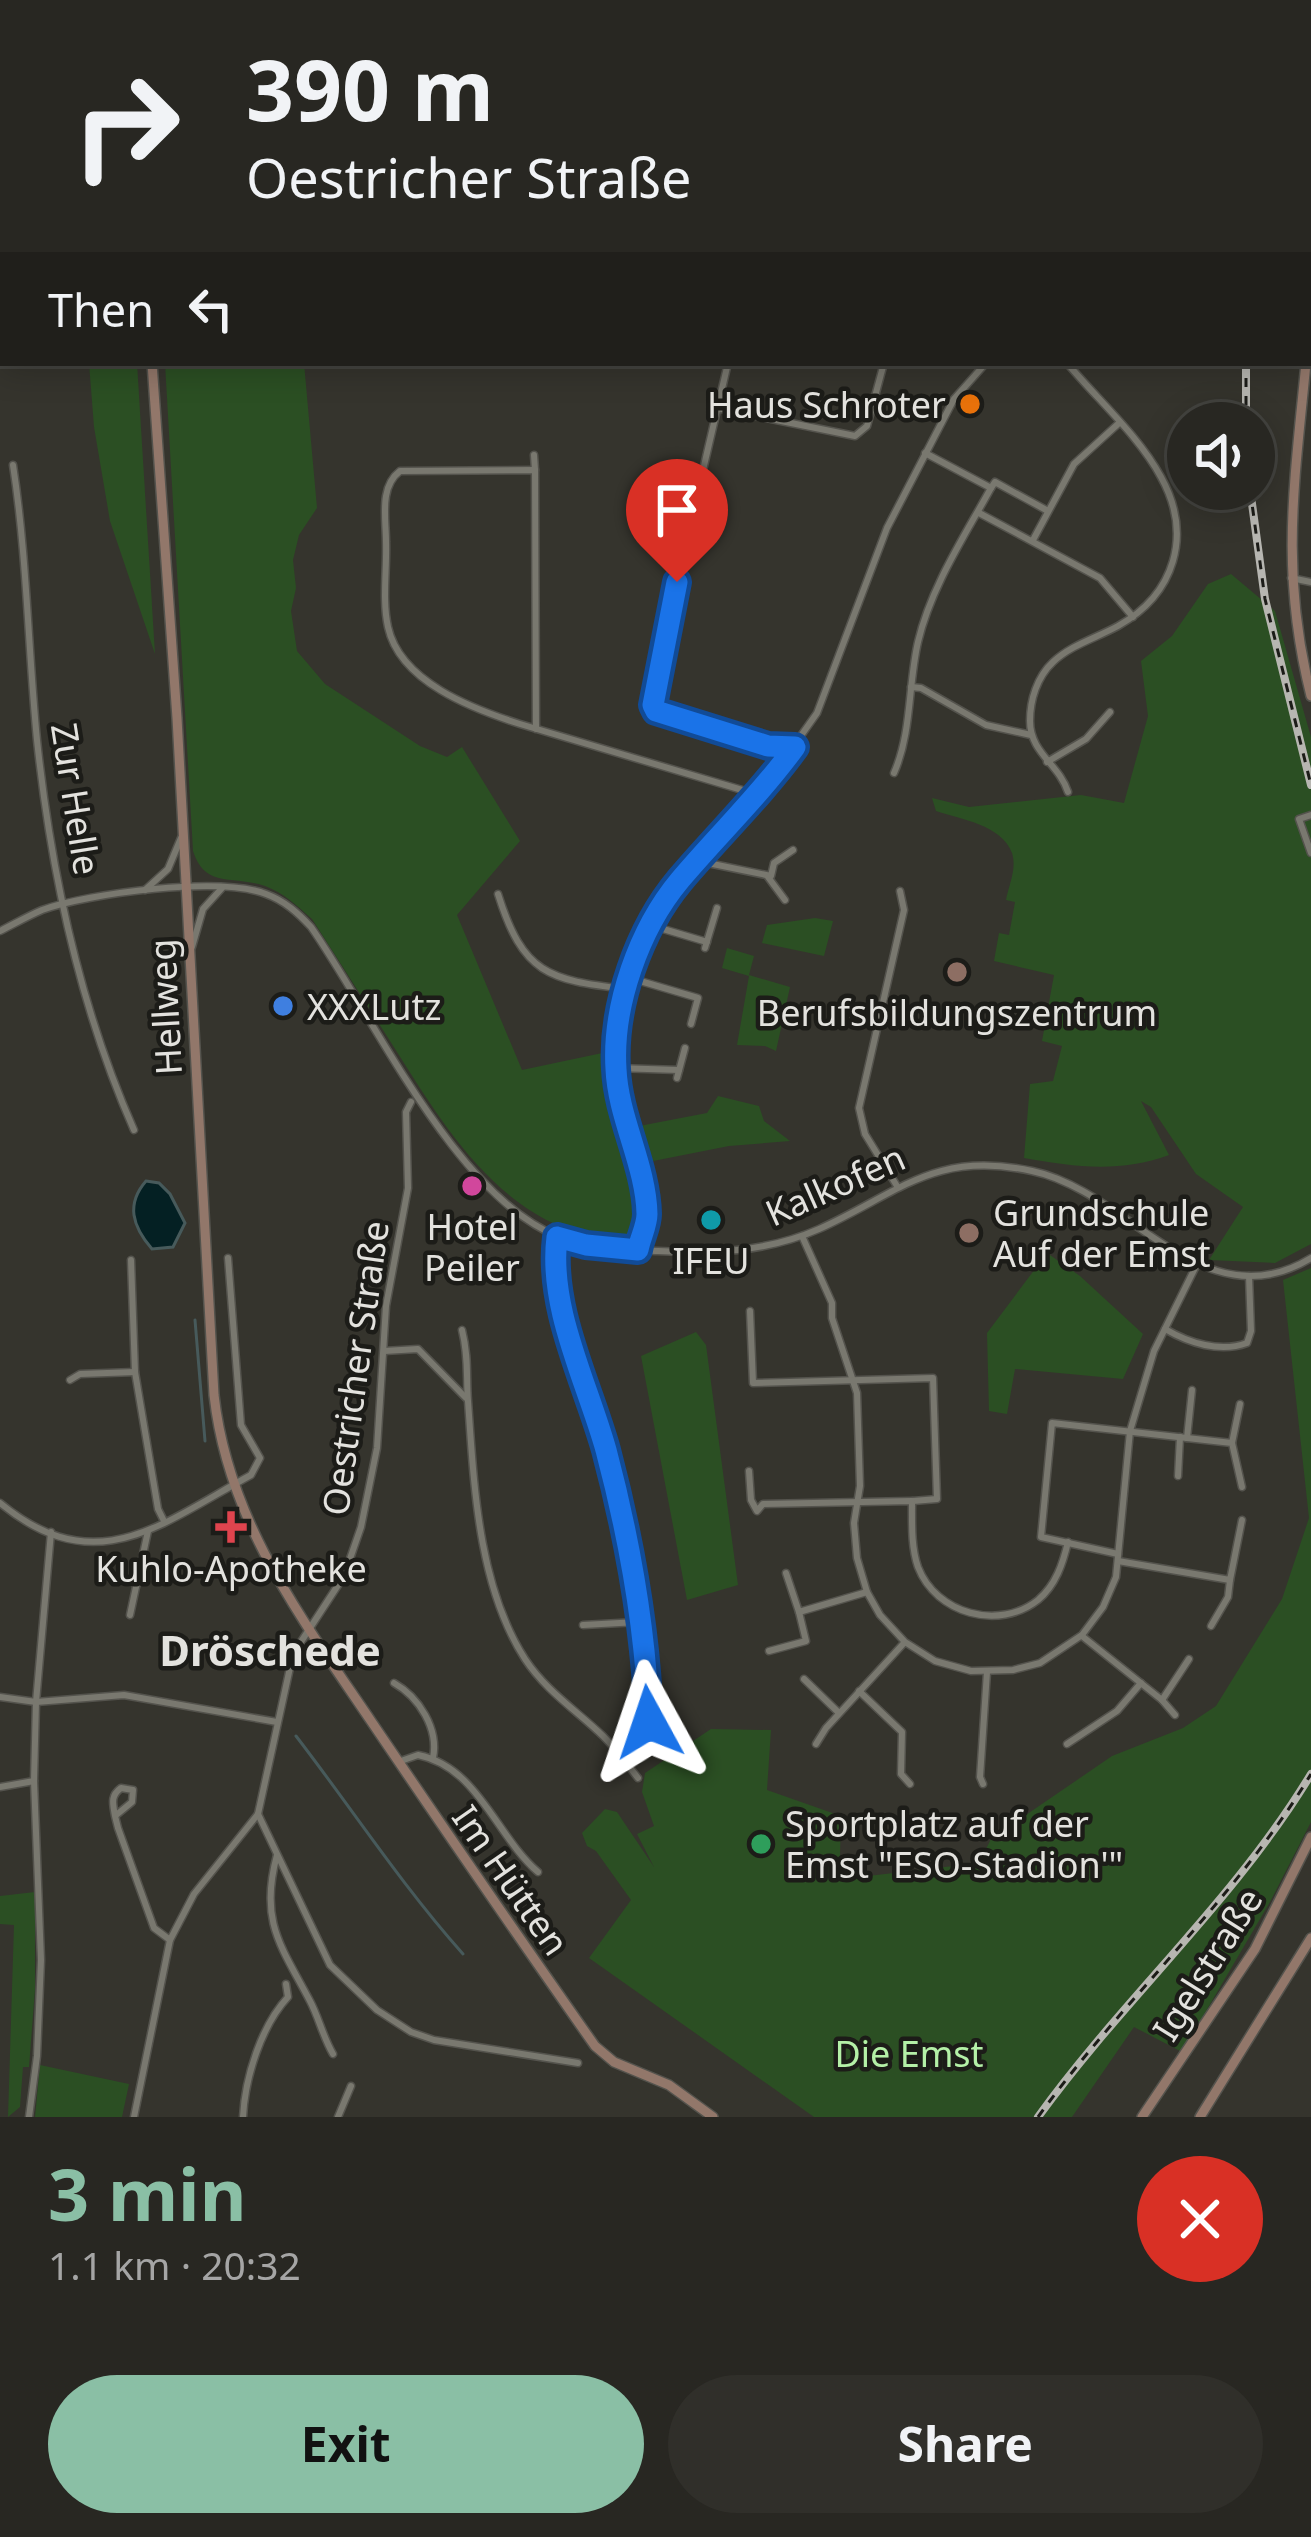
<!DOCTYPE html>
<html lang="en">
<head>
<meta charset="utf-8">
<style>
  body { margin:0; font-family:"Noto Sans",sans-serif; background:#302f2a; color:#f1f3f6; height:100vh; display:flex; flex-direction:column; font-size:45px; white-space:nowrap }
  * { box-sizing:border-box; margin:0 }
  p { font-size:39px; color:#a5a5a5 }
  .icon { flex:none; width:66px; height:66px; fill:none; stroke:currentColor; stroke-width:2; stroke-linecap:round; stroke-linejoin:round }
  .map { position:relative; height:2117px; overflow:hidden }
  .side { display:flex; flex-direction:column; background:#282722; flex:1 }
  .side>* { flex:none }
  .hud { position:absolute; left:0px; top:0px; width:1311px; height:366px; box-shadow:0 6px 30px #0003,0 0 0 3px #444440; background:#282722; color:#f1f3f6; overflow:hidden }
  .fabs { position:absolute; left:1167px; top:402px; display:grid; gap:24px }
  .fabs a { display:grid; place-items:center; width:108px; height:108px; border-radius:50%; background:#282722; box-shadow:0 6px 30px #0003,0 0 0 3px #444440; font-size:60px }
  .pin { position:absolute; display:grid; place-items:center; width:102px; height:102px; color:#fff; margin:-123px -51px; border-radius:50% 50% 50% 0; rotate:-45deg; box-shadow:0 0 12px #0007 }
  .pin .icon { rotate:45deg }
  .me { position:absolute; width:132px; margin:-66px; rotate:355deg; stroke-linejoin:round; filter:drop-shadow(0 0 9px #0008) }
  .turn { display:flex; align-items:center; gap:42px; height:252px; padding:0 48px; font-size:54px }
  .turn .icon { width:156px; height:156px; stroke-width:2.5 }
  .turn b { display:block; font-size:84px; line-height:102px }
  .then { display:flex; align-items:center; height:114px; padding:0 48px; background:#0003; gap:24px; font-size:45px }
  .round { display:grid; place-items:center; flex:none; width:126px; height:126px; border-radius:63px; background:#302f2a }
  .head { display:flex; align-items:center; justify-content:space-between; height:204px; padding:0 48px }
  h1 { font-size:72px; font-weight:700; line-height:90px; color:#8abfa5 }
  .button { display:flex; gap:24px; margin-top:auto; padding:24px 48px }
  .button a { flex:1; height:138px; border-radius:72px; background:#8abfa5; color:#111; font-size:48px; font-weight:700; line-height:138px; text-align:center }
  .button a+a { background:#302f2a; color:#f1f3f6 }
  .map>svg:first-child { display:block }
  .green { fill:#2b4f23 }
  .water { fill:#042023; stroke:#475a5b; stroke-width:3 }
  .lines { fill:none; stroke-linecap:round; stroke-linejoin:round }
  .stream { stroke:#475a5b; stroke-width:3 }
  .street-casing { stroke:#54534d; stroke-width:9 }
  .secondary-casing { stroke:#54534d; stroke-width:12 }
  .street { stroke:#79786f; stroke-width:6 }
  .secondary { stroke:#92776a; stroke-width:9 }
  .rail-casing { stroke:#b7b6b1; stroke-width:8 }
  .rail { stroke:#1c1c18; stroke-width:3; stroke-dasharray:9; stroke-linecap:butt }
  .route-casing { stroke:#114b97; stroke-width:30 }
  .route { stroke:#1a73e8; stroke-width:21 }
  .food-dot { fill:#e8710a; stroke:#1c1c18; stroke-width:4.5 }
  .education-dot { fill:#8d6e63; stroke:#1c1c18; stroke-width:4.5 }
  .shop-dot { fill:#3f7fe0; stroke:#1c1c18; stroke-width:4.5 }
  .hotel-dot { fill:#d1479c; stroke:#1c1c18; stroke-width:4.5 }
  .culture-dot { fill:#0f9aa8; stroke:#1c1c18; stroke-width:4.5 }
  .health-dot { fill:#e0444e; stroke:#1c1c18; stroke-width:4.5 }
  .leisure-dot { fill:#2e9e5b; stroke:#1c1c18; stroke-width:4.5 }
  .labels { text-anchor:middle; dominant-baseline:central; stroke-width:9; stroke-linejoin:round; paint-order:stroke }
  .poi-label { font-size:36px; fill:#e3e2de; stroke:#1c1c18 }
  .street-label { font-size:36px; fill:#e3e2de; stroke:#1c1c18 }
  .park-label { font-size:36px; fill:#b4f0a7; stroke:#1c1c18 }
  .quarter-label { font-size:42px; font-weight:bold; fill:#e3e2de; stroke:#1c1c18 }
</style>
</head>
<body>
<div class="map">
<svg width="1311" height="2117" viewBox="0 0 1311 2117">
  <rect width="100%" height="100%" fill="#35342d"/>
  <!-- green -->
  <g class="green">
    <polygon points="89,363 137,363 155,654 110,521 94,427"/>
    <path d="M165 363H304L317 508 299 535 293 560 296 588 291 611 297 651 325 684 420 746 447 757 462 747 520 841 457 915 522 1070 607 1052 609 1095 638 1208 635 1225 622 1240C511 1235 450 1136 397 1052 369 1008 341 964 312 919 297 906 284 893 265 886 233 875 205 889 193 851Z"/>
    <path d="M1231 574 1275 611 1311 737V1244L1275 1263 1209 1260 1243 1207 1196 1174 1151 1107 1141 1101 1169 1155C1120 1173 1074 1167 1024 1158L1030 1084 1053 1081 1062 1046 1042 1041 1054 975 994 961 999 933 1009 935 1015 902 1006 900C1009 884 1017 869 1012 853 1002 825 960 819 936 811L932 798 969 807 1081 795 1124 803 1148 716 1141 661 1172 636 1208 584Z"/>
    <polygon points="815,918 833,921 824,956 762,943 767,925"/>
    <polygon points="727,948 754,956 749,975 790,987 776,1051 765,1046 737,1045 749,976 722,968"/>
    <polygon points="718,1096 759,1106 764,1121 790,1141 729,1146 638,1164 629,1128 707,1113"/>
    <polygon points="1047,1253 1080,1276 1143,1334 1123,1379 1015,1369 1007,1414 989,1411 987,1333"/>
    <polygon points="1311,1268 1311,1822 1270,1902 1182,2052 1134,2027 1072,2117 814,2117 589,1958 631,1900 596,1851 587,1846 582,1833 605,1809 617,1812 654,1867 637,1834 654,1826 642,1792 645,1773 711,1729 771,1730 767,1790 841,1816 840,1855 851,1878 979,1863 991,1839 1112,1756 1183,1728 1216,1706 1282,1599 1309,1518 1283,1280"/>
    <polygon points="696,1332 706,1345 738,1585 687,1600 641,1356"/>
    <polygon points="35,1892 35,1989 29,2067 23,2067 20,2107 8,2117 14,1925 0,1924 0,1896"/>
    <polygon points="40,2065 129,2084 122,2117 35,2117"/>
  </g>
  <!-- water -->
  <path class="water" d="M146 1181 159 1183 170 1194 185 1223 173 1247 152 1249C132 1226 126 1204 146 1181Z"/>
  <g class="lines">
    <!-- stream -->
    <g class="stream">
      <polyline points="195,1320 205,1441"/>
      <path d="M296 1736C353 1810 400 1883 463 1954"/>
    </g>
    <!-- street casing -->
    <g class="street-casing">
      <g id="street">
        <polyline points="912,0 913,3"/>
        <polyline points="779,3 781,0"/>
        <polyline points="1161,3 1167,0"/>
        <polyline points="1211,3 1212,0"/>
        <path d="M728 363 678 577 653 705 656 711C699 726 749 749 795 747"/>
        <path d="M1067 363C1097 399 1139 436 1161 477 1193 535 1175 594 1118 626 1096 638 1071 645 1053 662 1037 677 1030 700 1030 721 1030 753 1059 764 1068 792"/>
        <polyline points="717,408 855,436 867,426 884,363"/>
        <polyline points="925,453 991,488 995,482 1048,511"/>
        <polyline points="534,455 535,470"/>
        <path d="M13 465C27 556 28 648 37 740 51 872 80 1008 134 1130"/>
        <polyline points="979,513 1100,578 1133,617"/>
        <polyline points="1033,540 1074,464 1118,424"/>
        <polyline points="1291,578 1311,582"/>
        <polyline points="911,687 921,688 986,725 1031,735"/>
        <path d="M536 729 535 470 400 471C379 487 386 518 386 542 387 569 382 600 388 627 400 682 473 709 520 724L759 795"/>
        <polyline points="1047,762 1086,739 1110,712"/>
        <path d="M894 773C912 732 908 685 918 642 931 587 964 537 991 488"/>
        <polyline points="1311,815 1299,819 1311,853"/>
        <polyline points="698,861 771,876 774,863 793,850"/>
        <polyline points="768,877 785,900"/>
        <polyline points="145,890 168,869 181,838"/>
        <path d="M498 894C523 974 548 980 626 989"/>
        <polyline points="653,926 707,942"/>
        <path d="M0 931C14 924 28 916 42 910 89 893 220 876 266 894 285 901 298 913 311 927 374 1017 455 1196 559 1237 589 1249 625 1249 658 1251 713 1254 767 1252 819 1229 899 1193 934 1150 1032 1171 1129 1191 1203 1324 1311 1258"/>
        <polyline points="192,947 203,909 222,888"/>
        <polyline points="705,948 717,908"/>
        <polyline points="630,978 698,998 691,1024"/>
        <polyline points="616,1068 679,1070"/>
        <polyline points="677,1078 685,1048"/>
        <polyline points="897,1186 865,1134 859,1108 904,910 900,891"/>
        <polyline points="802,1236 832,1303 832,1318 857,1393 860,1486 854,1523 857,1558 867,1592 880,1615 905,1642 935,1661 971,1671 1013,1670 1040,1663 1082,1635 1103,1607 1116,1577 1130,1431 1154,1351 1196,1266"/>
        <polyline points="558,1237 556,1273 566,1320 622,1516 648,1696 645,1729 614,1748"/>
        <polyline points="638,1250 647,1211 617,1087 615,1045 621,1007 638,957 679,881 759,795 817,713 887,528 954,399 986,363"/>
        <polyline points="131,1260 135,1372 158,1509 164,1521"/>
        <polyline points="750,1311 753,1383 933,1378 937,1499 913,1501"/>
        <path d="M1165 1329C1189 1343 1220 1353 1247 1343L1251 1331 1249 1276"/>
        <path d="M462 1330C469 1358 466 1377 468 1401 474 1485 478 1586 525 1659 546 1691 576 1710 603 1736 616 1749 627 1764 638 1778"/>
        <polyline points="384,1351 418,1349 466,1398"/>
        <polyline points="70,1380 80,1374 135,1372"/>
        <polyline points="1187,1438 1192,1390"/>
        <polyline points="1232,1443 1240,1404"/>
        <path d="M749 1471 751 1500 757 1511 763 1504 912 1501C912 1523 911 1547 918 1567 936 1614 999 1631 1038 1600 1056 1585 1063 1563 1068 1542"/>
        <polyline points="1178,1476 1180,1437"/>
        <path d="M0 1503C96 1582 161 1524 251 1475L260 1458 241 1425 228 1258"/>
        <polyline points="1118,1554 1041,1537 1052,1423 1232,1443 1242,1487"/>
        <polyline points="1118,1561 1230,1580 1242,1520"/>
        <polyline points="786,1573 799,1612 867,1592"/>
        <polyline points="130,1615 148,1531"/>
        <polyline points="583,1625 638,1622"/>
        <polyline points="1211,1626 1228,1597 1230,1580"/>
        <polyline points="1082,1636 1162,1700 1175,1715"/>
        <polyline points="769,1651 806,1641 799,1612"/>
        <polyline points="804,1679 839,1713"/>
        <path d="M394 1683C419 1697 439 1729 433 1758"/>
        <polyline points="859,1691 902,1732 901,1774 910,1784"/>
        <polyline points="0,1697 36,1702 124,1695 277,1722"/>
        <polyline points="1162,1700 1189,1659"/>
        <polyline points="816,1744 826,1728 904,1643"/>
        <polyline points="1067,1744 1117,1711 1141,1683"/>
        <path d="M398 1762 418 1755C478 1767 496 1836 538 1872"/>
        <polyline points="983,1784 980,1777 987,1672"/>
        <polyline points="0,1787 34,1781"/>
        <polyline points="258,1814 330,1965 377,2010 411,2032 434,2040 578,2063"/>
        <path d="M115 1816C113 1804 110 1796 121 1788L133 1790 132 1802 115 1816 118 1828 154 1928 170 1940"/>
        <path d="M277 1855C259 1921 281 1946 310 2001 319 2018 323 2037 333 2054"/>
        <polyline points="29,2117 37,2056 41,1960 34,1781 36,1702 51,1532"/>
        <polyline points="134,2117 170,1940 194,1894 258,1814 293,1654 344,1576 361,1527 377,1448 386,1306 408,1188 406,1112 411,1102"/>
        <path d="M243 2117C245 2078 261 2026 288 1997L286 1984"/>
        <polyline points="338,2117 351,2086"/>
      </g>
    </g>
    <!-- secondary casing -->
    <g class="secondary-casing">
      <g id="secondary">
        <polyline points="31,0 34,3"/>
        <polyline points="1308,345 1311,314"/>
        <path d="M152 363 177 718 214 1395C228 1522 302 1619 371 1721 445 1830 519 1938 595 2046L614 2062 669 2085 713 2117"/>
        <path d="M1306 363C1294 486 1280 573 1311 696"/>
        <polyline points="1142,2117 1255,1949 1311,1837"/>
        <polyline points="1200,2117 1311,1938"/>
      </g>
    </g>
    <!-- street -->
    <use href="#street" class="street"/>
    <!-- secondary -->
    <use href="#secondary" class="secondary"/>
    <!-- rail casing -->
    <g class="rail-casing">
      <g id="rail">
        <polyline points="176,0 204,3"/>
        <polyline points="1218,3 1222,0"/>
        <polyline points="1308,25 1311,16"/>
        <polyline points="1246,423 1246,363"/>
        <polyline points="1250,489 1265,599 1311,785"/>
        <path d="M1038 2117C1124 1998 1235 1900 1311 1774"/>
      </g>
    </g>
    <!-- rail -->
    <use href="#rail" class="rail"/>
  </g>
  <g class="lines">
    <!-- route casing -->
    <g class="route-casing">
      <path id="route" d="M649 1722C646 1632 629 1537 606 1450 587 1382 548 1308 557 1237L586 1245 638 1250C640 1238 647 1226 647 1214 646 1165 618 1118 616 1069 612 1006 639 929 680 880 718 835 760 795 795 747L768 746 656 711 653 705 677 582"/>
    </g>
    <!-- route -->
    <use href="#route" class="route"/>
  </g>
  <!-- markers -->
  <circle class="food-dot" cx="970" cy="404" r="12"/>
  <g class="education-dot">
    <circle cx="957" cy="972" r="12"/>
    <circle cx="969" cy="1233" r="12"/>
  </g>
  <circle class="shop-dot" cx="283" cy="1006" r="12"/>
  <circle class="hotel-dot" cx="472" cy="1186" r="12"/>
  <circle class="culture-dot" cx="711" cy="1220" r="12"/>
  <path class="health-dot" d="M225 1509h12v12h12v12h-12v12h-12v-12h-12v-12h12z"/>
  <circle class="leisure-dot" cx="761" cy="1844" r="12"/>
  <g class="labels">
    <!-- poi labels -->
    <g class="poi-label">
      <text x="946" y="404" text-anchor="end">Haus Schroter</text>
      <text x="307" y="1006" text-anchor="start">XXXLutz</text>
      <text x="957" y="1012">Berufsbildungszentrum</text>
      <text x="993" y="1212" text-anchor="start">Grundschule<tspan x="993" dy="41">Auf der Emst</tspan></text>
      <text x="472" y="1226">Hotel<tspan x="472" dy="41">Peiler</tspan></text>
      <text x="711" y="1260">IFEU</text>
      <text x="231" y="1568">Kuhlo-Apotheke</text>
      <text x="785" y="1823" text-anchor="start">Sportplatz auf der<tspan x="785" dy="41">Emst "ESO-Stadion'"</tspan></text>
    </g>
    <!-- street labels -->
    <g class="street-label">
      <text transform="translate(76 799) rotate(81)">Zur Helle</text>
      <text transform="translate(165 1007) rotate(-93)">Hellweg</text>
      <text transform="translate(835 1185) rotate(-24)">Kalkofen</text>
      <text transform="translate(355 1368) rotate(-82)">Oestricher Straße</text>
      <text transform="translate(511 1880) rotate(55)">Im Hütten</text>
      <text transform="translate(1207 1964) rotate(-58)">Igelstraße</text>
    </g>
    <!-- park labels -->
    <g class="park-label">
      <text x="909" y="2053">Die Emst</text>
    </g>
    <!-- quarter labels -->
    <g class="quarter-label">
      <text x="270" y="1649">Dröschede</text>
    </g>
  </g>
</svg>
<div class="fabs">
<a><svg class="icon" aria-label="sound" viewBox="0 0 24 24"><path d="M4 9h4l5-4v14l-5-4H4zM17 9q2 3 0 6"/></svg></a>
</div>
<div class="pin" style="left:677px;top:582px;background:#d93025"><svg class="icon" aria-label="arrive" viewBox="0 0 24 24"><path d="M6 21V4h12l-3 4 3 4H6"/></svg></div>
<svg class="me" style="left:649px;top:1722px" viewBox="-20 -20 40 40"><path d="M0-17L14 15 0 8-14 15z" fill="#1a73e8" stroke="#fff" stroke-width="4"/></svg>
<div class="hud">
<div class="turn"><svg class="icon" aria-label="right" viewBox="0 0 24 24"><path d="M7 20v-9h11M14 6l5 5-5 5"/></svg><div><b>390 m</b>Oestricher Straße</div></div>
<div class="then">Then<svg class="icon" aria-label="left" viewBox="0 0 24 24"><path d="M17 20v-9H6M10 6l-5 5 5 5"/></svg></div>
</div>
</div>
<section class="side">
<div class="head"><div><h1>3 min</h1><p>1.1 km · 20:32</p></div><a class="round" style="background:#d93025;color:#fff"><svg class="icon" aria-label="close" viewBox="0 0 24 24"><path d="M6 6l12 12M18 6L6 18"/></svg></a></div>
<div class="button"><a>Exit</a><a>Share</a></div>
</section>
</body>
</html>
